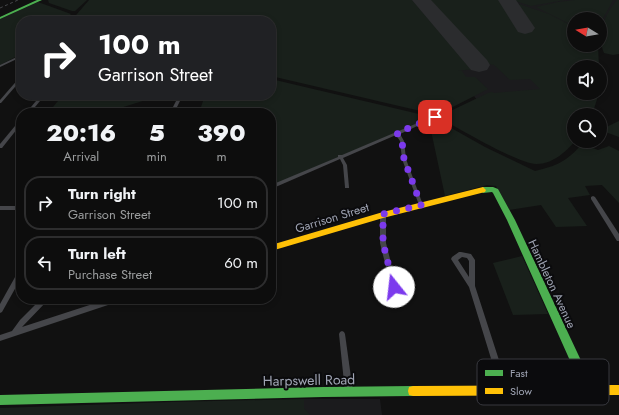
<!DOCTYPE html>
<html lang="en">
<head>
<meta charset="utf-8">
<style>
  body { margin:0; font-family:Jost,sans-serif; background:#161616; color:#f1f3f6; height:100vh; display:flex; flex-direction:column; font-size:15px; white-space:nowrap }
  * { box-sizing:border-box; margin:0 }
  p { font-size:13px; color:#9a9c9d }
  .icon { flex:none; width:22px; height:22px; fill:none; stroke:currentColor; stroke-width:2; stroke-linecap:round; stroke-linejoin:round }
  .map { position:relative; flex:1; overflow:hidden }
  .details { position:absolute; left:16px; top:108px; width:260px; height:196px; display:flex; flex-direction:column; background:#0d0d0d; border-radius:16px; box-shadow:0 2px 6px #0003,0 0 0 1px #2d2d2e }
  .details>* { flex:none }
  .guide { position:absolute; left:16px; top:16px; width:260px; height:84px; border-radius:16px; box-shadow:0 2px 6px #0003,0 0 0 1px #2d2d2e; background:#202124; color:#fff; overflow:hidden }
  .needle { width:26px; rotate:281deg }
  .fabs { position:absolute; left:567px; top:12px; display:grid; gap:8px }
  .fabs a { display:grid; place-items:center; width:40px; height:40px; border-radius:50%; background:#0d0d0d; box-shadow:0 2px 6px #0003,0 0 0 1px #2d2d2e; font-size:20px }
  .pin { position:absolute; display:grid; place-items:center; width:34px; height:34px; color:#fff; margin:-17px; border-radius:8px; box-shadow:0 2px 6px #0006 }
  .me { position:absolute; width:44px; margin:-22px; rotate:344deg; stroke-linejoin:round; filter:drop-shadow(0 0 3px #0008) }
  .turn { display:flex; align-items:center; gap:14px; height:84px; padding:0 16px; font-size:18px }
  .turn .icon { width:52px; height:52px; stroke-width:2.5 }
  .turn b { display:block; font-size:28px; line-height:34px }
  .eta { display:flex; justify-content:space-evenly; align-items:center; height:68px; text-align:center }
  .eta b { font-size:24px; font-weight:800; line-height:28px }
  ul { padding:0; list-style:none }
  li { display:flex; align-items:center; gap:12px; height:54px; margin:0 8px 6px; padding:0 8px; border:2px solid #2d2d2e; border-radius:16px }
  li div { flex:1 }
  li b { display:block; font-size:15px }
  li em { font-style:normal }
  .map>svg:first-child { display:block }
  .built { fill:#1b1b1d }
  .green { fill:#19201b }
  .lines { fill:none; stroke-linecap:round; stroke-linejoin:round }
  .runway { fill:#2b2c2e; fill-rule:evenodd }
  .street { fill:#45464a; fill-rule:evenodd }
  .fast { fill:#4caf50; fill-rule:evenodd }
  .slow { fill:#ffc107; fill-rule:evenodd }
  .rail { stroke:#45474a; stroke-width:1; stroke-dasharray:3 2.5; stroke-linecap:butt }
  .route { stroke:#7c3aed; stroke-width:7; stroke-dasharray:0 12.6 }
  .labels { text-anchor:middle; dominant-baseline:central; stroke-width:4; stroke-linejoin:round; paint-order:stroke }
  .street-label { font-size:12px; fill:#a0a5b4; stroke:#0b0b0d }
  .near-street-label { font-size:14px; fill:#a0a5b4; stroke:#0b0b0d }
  .key { fill:#0b0b0d; stroke:#38393f; stroke-width:1 }
  .key-label { font-size:11px; fill:#a0a5b4 }
</style>
</head>
<body>
<div class="map">
<svg width="619" height="415" viewBox="0 0 619 415">
  <rect width="100%" height="100%" fill="#111"/>
  <!-- built -->
  <g class="built">
    <polygon points="189,0 619,0 619,33 600,32 600,19 574,19 574,31 546,93 477,100 416,20"/>
    <polygon points="304,399 380,399 382,415 304,415"/>
  </g>
  <!-- green -->
  <g class="green">
    <polygon points="48,0 87,0 75,11 72,11 49,3"/>
    <polygon points="89,0 412,0 468,66 470,66 473,69 458,71 462,71 466,77 475,77 488,89 443,112 429,113 271,76 271,21 71,21"/>
    <path d="M430 0H503L520 28 529 29 513 3H516L549 14 574 27V45H598L599 67H574V93H599L592 115H574V141H575C566 152 552 164 537 164 520 165 458 128 440 118V116L488 93 492 92 494 93 540 89 530 79 510 80 494 65 489 64Z"/>
    <polygon points="512,0 565,0 531,6"/>
    <polygon points="575,0 613,0 600,24 600,19 574,19 574,26 536,7 558,2"/>
    <path d="M617 0H619V54L613 55 604 53C596 34 605 14 617 0Z"/>
    <polygon points="38,2 71,14 64,21 21,21 21,54 0,65 0,19"/>
    <path d="M271 79 419 114 437 120 485 147 535 171C557 166 567 161 582 144L598 150 609 146 619 151V203L602 185 585 186 590 195 568 198 587 226 556 227 541 205 509 210 496 186 487 185 445 196 430 126 416 124 271 186V113H199L205 95H271Z"/>
    <polygon points="63,95 149,95 146,100 104,113 48,113"/>
    <polygon points="619,121 619,137 600,130"/>
    <polygon points="522,256 548,314 513,315 493,263"/>
    <polygon points="304,399 304,408 310,415 0,415 0,408 171,402"/>
  </g>
  <g class="lines">
    <!-- runway -->
    <g class="runway">
      <polygon points="412,0 431,0 487,60 490,65 487,70 479,72 471,70"/>
      <polygon points="498,0 516,0 535,28 532,32 525,34 518,32"/>
    </g>
    <!-- street -->
    <g class="street">
      <polygon points="21,55 21,57 0,67 0,65"/>
      <polygon points="20,77 21,77 21,80 1,103 0,103 0,100"/>
      <polygon points="41,95 45,95 30,113 26,113"/>
      <polygon points="179,95 183,95 174,113 170,113"/>
      <polygon points="434,116 435,116 437,117 400,134 404,141 406,159 423,205 423,206 419,206 419,205 402,159 400,141 396,135 343,158 347,165 349,187 349,188 345,188 345,187 343,165 340,159 271,189 271,185 338,157 338,155 342,155"/>
      <polygon points="20,120 21,120 21,124 2,148 0,148 0,144"/>
      <polygon points="593,196 595,197 619,234 619,241 617,241 591,199 591,197"/>
      <rect x="0" y="206" width="21" height="4"/>
      <polygon points="383,213 385,214 386,215 386,243 397,287 396,289 394,290 392,289 391,287 380,243 380,215 381,214"/>
      <path d="M459 252H461L471 254 475 260V286L509 391 508 394 505 395 502 394 501 391 469 287 451 259 452 257ZM462 257 467 258 469 261V277L458 260Z"/>
      <polygon points="21,269 21,278 2,312 0,313 0,304 19,270"/>
      <polygon points="41,299 48,299 47,301 22,327 108,299 120,299 119,301 117,302 0,341 0,335 12,331 20,320"/>
      <polygon points="342,331 344,332 345,334 353,392 352,395 349,396 346,395 345,392 339,334 340,332"/>
    </g>
    <!-- fast -->
    <g class="fast">
      <polygon points="37,0 42,0 0,19 0,17"/>
      <polygon points="493,187 498,189 515,220 593,386 594,390 593,394 589,395 585,394 507,220 493,193 492,192 483,193 480,190 483,187"/>
      <polygon points="413,386 417,387 418,391 417,395 413,396 323,397 0,405 0,395 323,387"/>
    </g>
    <!-- slow -->
    <g class="slow">
      <polygon points="483,187 486,190 485,192 383,218 271,251 271,245 383,212"/>
      <polygon points="619,385 619,395 413,396 409,395 408,391 409,387 413,386"/>
    </g>
    <!-- rail -->
    <polyline class="rail" points="0,8 18,0"/>
  </g>
  <g class="lines">
    <!-- route -->
    <polyline class="route" points="394,287 383,243 383,214 421,205 404,159 402,141 397,133 435,117"/>
  </g>
  <g class="labels">
    <!-- street labels -->
    <g class="street-label">
      <text transform="translate(332 218) rotate(-17)">Garrison Street</text>
      <text transform="translate(552 284) rotate(65)">Hambleton Avenue</text>
    </g>
    <!-- near-street labels -->
    <g class="near-street-label">
      <text transform="translate(309 380) rotate(-1)">Harpswell Road</text>
    </g>
  </g>
  <!-- legend -->
  <rect x="477" y="359" width="132" height="46" rx="6" class="key"/>
  <rect x="485" y="370" width="18" height="6" fill="#4caf50"/>
  <rect x="485" y="388" width="18" height="6" fill="#ffc107"/>
  <g class="key-label">
    <text x="510" y="377">Fast</text>
    <text x="510" y="395">Slow</text>
  </g>
</svg>
<div class="fabs">
<a><svg class="needle" viewBox="-14 -14 28 28"><path d="M0-13l5 13h-10z" fill="#e53935"/><path d="M0 13l5-13h-10z" fill="#9a9c9d"/></svg></a>
<a><svg class="icon" aria-label="sound" viewBox="0 0 24 24"><path d="M4 9h4l5-4v14l-5-4H4zM17 9q2 3 0 6"/></svg></a>
<a><svg class="icon" aria-label="search" viewBox="0 0 24 24"><circle cx="10" cy="10" r="6"/><path d="M15 15l6 6"/></svg></a>
</div>
<div class="pin" style="left:435px;top:117px;background:#d93025"><svg class="icon" aria-label="arrive" viewBox="0 0 24 24"><path d="M6 21V4h12l-3 4 3 4H6"/></svg></div>
<svg class="me" style="left:394px;top:287px" viewBox="-20 -20 40 40"><circle r="19" fill="#fff"/><path d="M0-13L10 11 0 6-10 11z" fill="#7c3aed"/></svg>
<div class="guide">
<div class="turn"><svg class="icon" aria-label="right" viewBox="0 0 24 24"><path d="M7 20v-9h11M14 6l5 5-5 5"/></svg><div><b>100 m</b>Garrison Street</div></div>
</div>
<section class="details">
<div class="eta">
<div><b>20:16</b><p>Arrival</p></div>
<div><b>5</b><p>min</p></div>
<div><b>390</b><p>m</p></div>
</div>
<ul>
<li><svg class="icon" aria-label="right" viewBox="0 0 24 24"><path d="M7 20v-9h11M14 6l5 5-5 5"/></svg><div><b>Turn right</b><p>Garrison Street</p></div><em>100 m</em></li>
<li><svg class="icon" aria-label="left" viewBox="0 0 24 24"><path d="M17 20v-9H6M10 6l-5 5 5 5"/></svg><div><b>Turn left</b><p>Purchase Street</p></div><em>60 m</em></li>
</ul>
</section>
</div>
</body>
</html>
